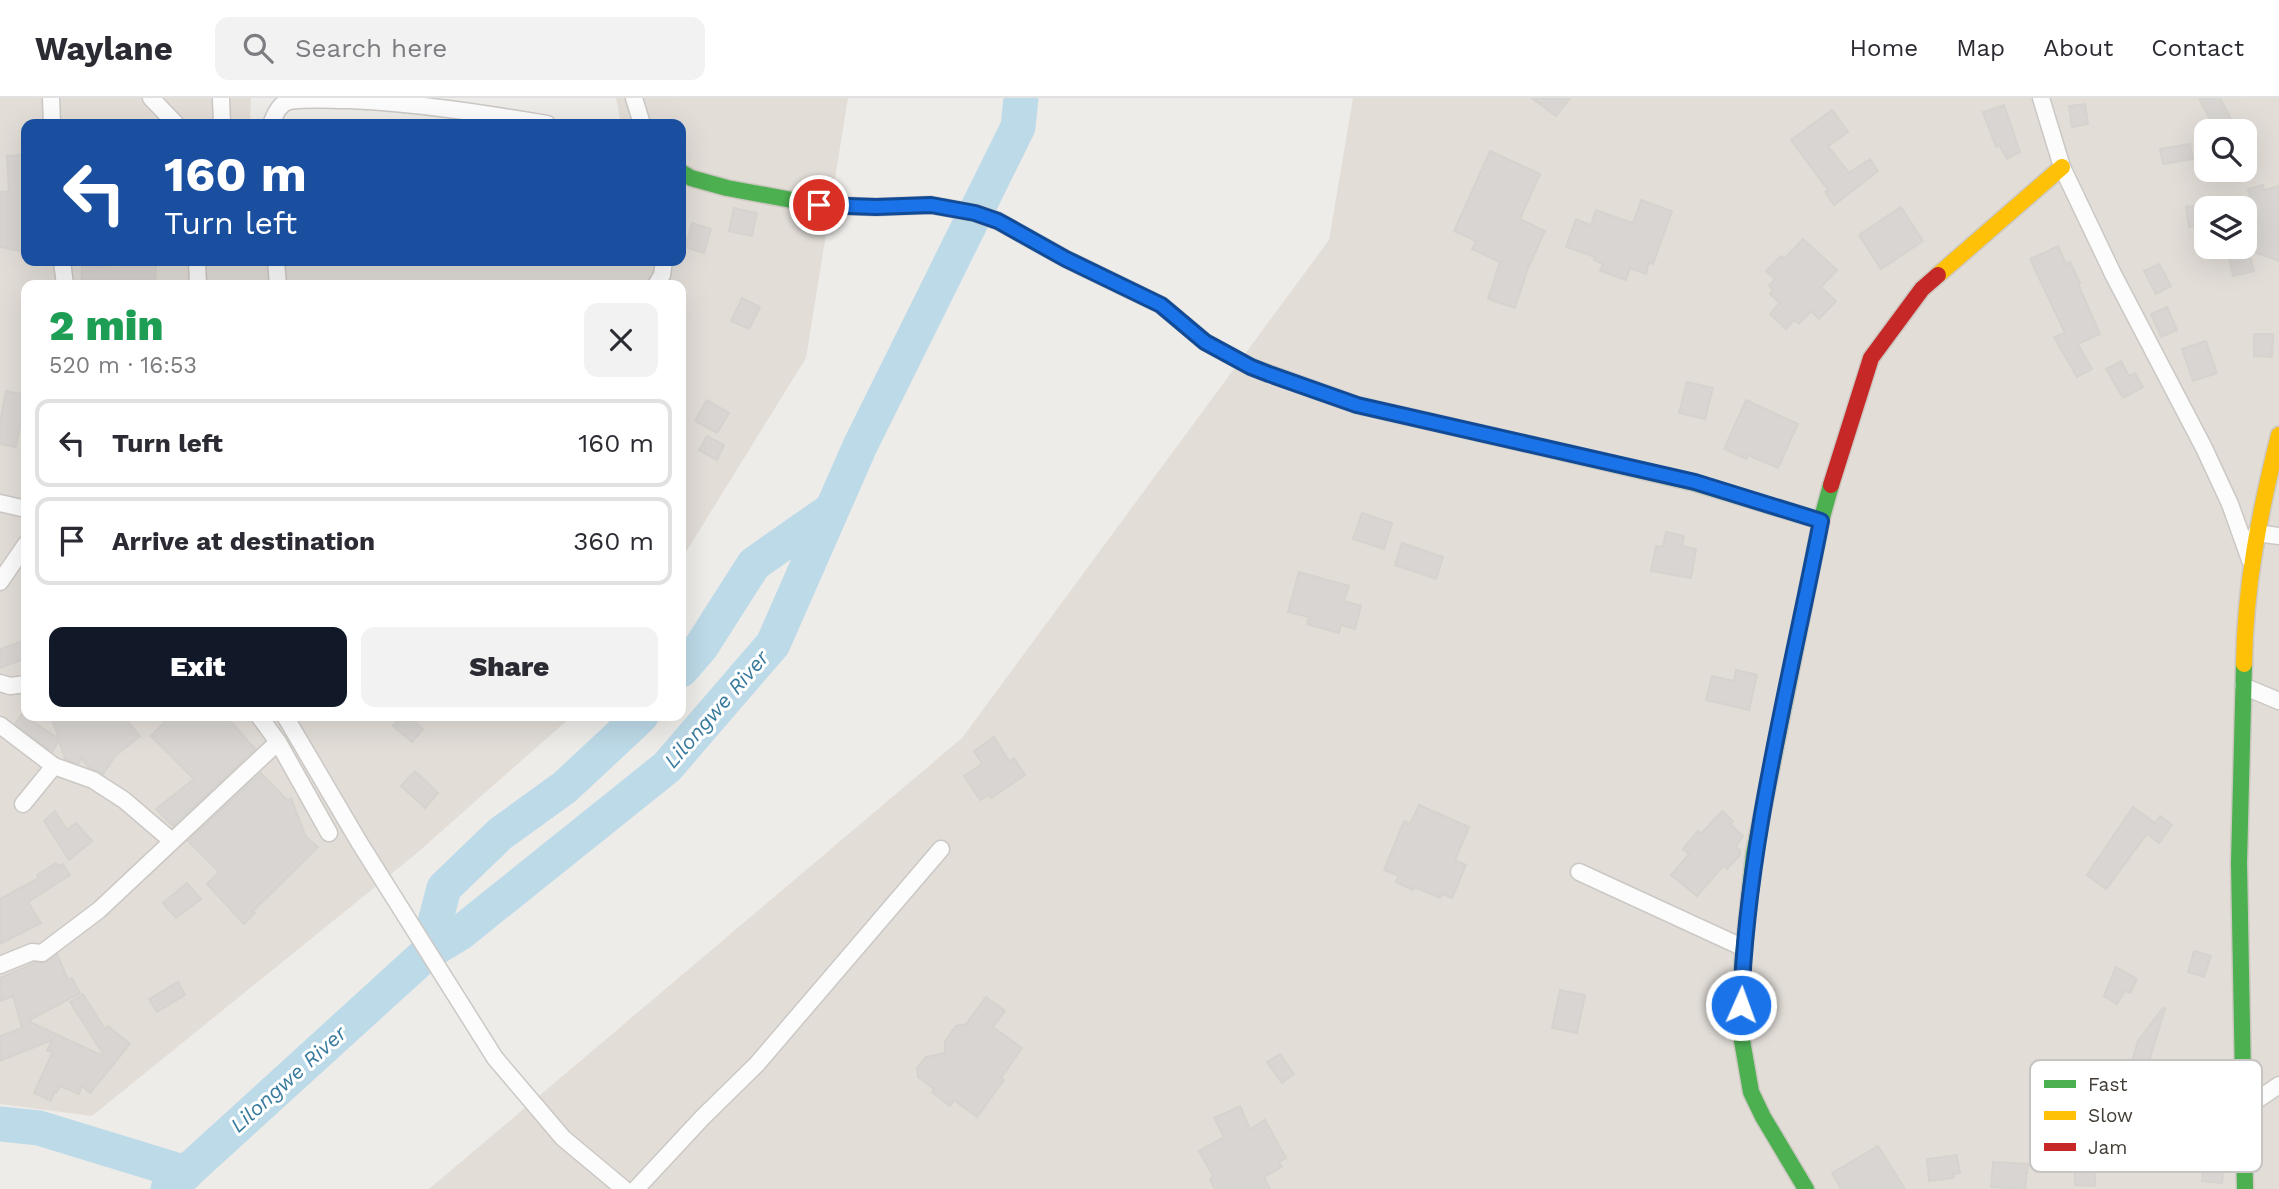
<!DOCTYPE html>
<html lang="en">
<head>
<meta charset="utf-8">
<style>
  body { margin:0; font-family:"Work Sans",sans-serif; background:#f2f2f3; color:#2b2b33; height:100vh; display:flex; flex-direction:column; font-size:26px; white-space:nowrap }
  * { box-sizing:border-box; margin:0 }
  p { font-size:23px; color:#7c7c81 }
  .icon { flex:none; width:38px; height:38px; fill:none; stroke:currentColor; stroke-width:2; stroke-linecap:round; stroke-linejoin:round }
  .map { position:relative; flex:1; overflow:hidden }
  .panel { position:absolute; left:21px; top:182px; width:665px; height:441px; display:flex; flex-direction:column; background:#fff; border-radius:14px; box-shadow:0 7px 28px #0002 }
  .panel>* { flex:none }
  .top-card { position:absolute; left:21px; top:21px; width:665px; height:147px; border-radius:14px; box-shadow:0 7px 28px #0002; background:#1a4fa0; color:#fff; overflow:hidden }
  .fabs { position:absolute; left:2194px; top:21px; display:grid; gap:14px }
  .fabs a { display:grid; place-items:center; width:63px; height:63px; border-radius:14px; background:#fff; box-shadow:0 7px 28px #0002; font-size:35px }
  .pin { position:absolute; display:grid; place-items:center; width:60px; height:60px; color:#fff; margin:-30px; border:4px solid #fff; border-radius:50%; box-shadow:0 2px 7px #0007 }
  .me { position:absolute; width:77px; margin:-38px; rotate:2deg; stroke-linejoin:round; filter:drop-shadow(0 0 5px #0008) }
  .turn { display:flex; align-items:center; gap:24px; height:147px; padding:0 28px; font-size:32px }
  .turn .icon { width:91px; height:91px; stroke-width:2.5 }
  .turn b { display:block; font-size:49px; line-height:60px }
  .round { display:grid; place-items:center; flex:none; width:74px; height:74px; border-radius:14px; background:#f2f2f3 }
  .summary { display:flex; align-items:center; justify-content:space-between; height:119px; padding:0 28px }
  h1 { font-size:42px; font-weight:800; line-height:52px; color:#1e9e55 }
  .action { display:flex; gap:14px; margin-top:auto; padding:14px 28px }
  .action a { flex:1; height:80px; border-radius:14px; background:#111827; color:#fff; font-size:28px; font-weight:800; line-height:80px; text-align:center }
  .action a+a { background:#f2f2f3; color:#2b2b33 }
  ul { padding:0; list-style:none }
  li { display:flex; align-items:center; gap:21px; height:88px; margin:0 14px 10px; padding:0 14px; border:4px solid #e1e1e2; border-radius:14px }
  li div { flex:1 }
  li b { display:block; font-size:26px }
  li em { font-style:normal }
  header { display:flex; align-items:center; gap:42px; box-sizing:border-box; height:98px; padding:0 35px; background:#fff; border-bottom:2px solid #e1e1e2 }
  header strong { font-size:33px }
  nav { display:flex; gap:38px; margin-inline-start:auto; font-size:24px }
  .search { width:490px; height:63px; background:#f2f2f3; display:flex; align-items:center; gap:18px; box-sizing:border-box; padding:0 24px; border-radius:14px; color:#7c7c81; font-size:26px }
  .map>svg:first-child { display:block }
  .residential { fill:#e2ddd7; fill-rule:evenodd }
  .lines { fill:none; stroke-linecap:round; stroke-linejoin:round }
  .river { stroke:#bddae8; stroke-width:35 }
  .building { fill:#d8d5d2; stroke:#d6d3cf; stroke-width:2 }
  .street-casing { stroke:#cbc8c5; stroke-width:19 }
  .fast-casing { stroke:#ccc8c1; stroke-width:19 }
  .slow-casing { stroke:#ccc8c1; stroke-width:19 }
  .jam-casing { stroke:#ccc8c1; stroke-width:19 }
  .street { stroke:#fcfcfc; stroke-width:16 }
  .fast { stroke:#4caf50; stroke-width:16 }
  .slow { stroke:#ffc107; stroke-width:16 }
  .jam { stroke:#c62828; stroke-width:16 }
  .route-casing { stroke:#114b97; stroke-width:18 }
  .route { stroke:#1a73e8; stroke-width:12 }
  .labels { text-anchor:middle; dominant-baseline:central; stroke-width:6; stroke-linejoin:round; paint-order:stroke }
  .water-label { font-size:21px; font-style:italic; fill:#387a9d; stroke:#fff }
  .key { fill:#fff; stroke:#c7c5c3; stroke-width:2 }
  .key-label { font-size:19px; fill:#433d36 }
</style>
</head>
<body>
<header>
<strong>Waylane</strong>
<div class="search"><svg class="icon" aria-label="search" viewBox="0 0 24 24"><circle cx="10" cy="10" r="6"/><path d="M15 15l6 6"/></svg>Search here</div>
<nav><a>Home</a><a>Map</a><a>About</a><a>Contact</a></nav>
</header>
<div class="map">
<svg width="2279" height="1091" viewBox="0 0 2279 1091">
  <rect width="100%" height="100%" fill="#eeece9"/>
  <!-- residential -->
  <g class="residential">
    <polygon points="0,0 251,0 250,26 26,26 26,163 681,163 681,26 621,26 616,0 848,0 806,260 681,462 681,187 26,187 26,618 572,618 417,755 92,1018 0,1006"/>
    <path d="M1353 0H2279V1091H429L962 640 1329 142ZM2207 33H2245V72H2207ZM2207 110H2245V149H2207Z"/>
  </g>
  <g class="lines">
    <!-- river -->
    <g class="river">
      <polyline points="681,572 701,549 754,466 831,412"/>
      <polyline points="427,855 444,790 500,736 565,689 641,618"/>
      <polyline points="0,1026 39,1030 186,1075"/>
      <polyline points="168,1091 427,855 460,835 667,669 773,546 860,348 1018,29 1021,0"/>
    </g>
  </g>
  <!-- building -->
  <g class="building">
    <polygon points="1532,0 1570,0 1556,18"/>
    <polygon points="2199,0 2220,0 2237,33 2216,33"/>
    <polygon points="2085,6 2088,26 2072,29 2069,8"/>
    <polygon points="2004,7 2020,54 2007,61 1999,47 1996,49 1983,14"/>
    <polygon points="1832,12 1848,34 1828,48 1849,75 1870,61 1878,73 1834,107 1825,94 1828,92 1791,42"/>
    <polygon points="2190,46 2193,61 2163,66 2160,51"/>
    <polygon points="1490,53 1540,76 1520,121 1545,133 1528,170 1515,210 1488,201 1500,164 1472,151 1476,143 1454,133"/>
    <polygon points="26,57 26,154 0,149 0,94 9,93 7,58"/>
    <polygon points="2263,87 2264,92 2279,88 2279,163 2249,152 2254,119 2248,91"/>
    <polygon points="1641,102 1672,113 1653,166 1649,164 1646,176 1630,170 1626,182 1600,173 1603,166 1594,162 1595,159 1566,149 1576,121 1591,127 1596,112 1633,125"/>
    <polygon points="2207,107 2207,127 2189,129 2186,109"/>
    <polygon points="1901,109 1923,143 1881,171 1859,137"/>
    <polygon points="734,110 757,115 752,138 729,133"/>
    <polygon points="692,125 711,131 704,155 685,149"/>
    <polygon points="1803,141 1837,172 1821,189 1836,203 1819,221 1811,213 1799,226 1794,222 1786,231 1770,216 1780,205 1770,196 1773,192 1769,188 1775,181 1766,173 1781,158 1784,161"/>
    <polygon points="2058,148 2066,166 2070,164 2080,185 2078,186 2100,236 2078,246 2092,271 2077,279 2054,239 2065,235 2030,161"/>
    <polygon points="2249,155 2254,173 2233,178 2229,159"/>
    <polygon points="122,163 156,163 155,187 81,187 82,168 121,170"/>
    <polygon points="2159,166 2171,188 2156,196 2144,173"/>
    <polygon points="742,200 760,209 749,231 731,223"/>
    <polygon points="2167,209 2177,232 2161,239 2151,216"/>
    <polygon points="2254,236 2273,236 2272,259 2254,258"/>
    <polygon points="2206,243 2217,275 2193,283 2182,251"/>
    <polygon points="2121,263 2129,278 2135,275 2143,289 2123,300 2106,271"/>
    <polygon points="1687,284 1713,290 1705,321 1679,315"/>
    <polygon points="6,293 26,297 24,328 20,327 16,349 0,346 0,325"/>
    <polygon points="707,302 729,315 717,335 695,323"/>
    <polygon points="1746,302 1798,326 1778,370 1748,357 1747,361 1724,351"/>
    <polygon points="707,338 724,347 717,362 699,352"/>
    <polygon points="1362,415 1392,425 1384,451 1353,441"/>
    <polygon points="1666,434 1684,438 1682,448 1696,451 1691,480 1651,473 1656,448 1663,449"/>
    <polygon points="1402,445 1443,459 1436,481 1395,467"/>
    <polygon points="1299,474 1349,488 1344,503 1361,508 1355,531 1341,527 1339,535 1307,526 1309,519 1288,514"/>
    <polygon points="26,542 26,560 0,570 0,551"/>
    <polygon points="1736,572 1757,577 1749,612 1706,602 1712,578 1734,583"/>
    <polygon points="22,616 59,641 51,618 123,618 140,638 116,657 103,676 88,669 82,660 78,666 65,661 59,642 52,654 15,626"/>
    <polygon points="170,618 226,618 255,651 173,728 156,711 194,681 151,638"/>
    <polygon points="402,618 409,618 423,631 412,644 393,628"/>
    <polygon points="994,639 1009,663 1014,660 1025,677 991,700 989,697 980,702 964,678 982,666 974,653"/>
    <polygon points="415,673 438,695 425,710 401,688"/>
    <polygon points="261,675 288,703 291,700 306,739 318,749 253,813 255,815 244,826 207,786 219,774 188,743"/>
    <polygon points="1419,707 1469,729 1455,762 1466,767 1452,800 1442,796 1440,800 1414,789 1413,792 1396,784 1399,778 1384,772 1404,723 1410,726"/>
    <polygon points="2133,709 2155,725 2160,718 2172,727 2159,745 2147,736 2106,791 2087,777"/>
    <polygon points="55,713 67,732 76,725 92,743 69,762 44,723"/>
    <polygon points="1722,713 1733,723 1730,726 1743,738 1736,749 1740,752 1740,757 1727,771 1723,768 1697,798 1671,777 1689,756 1683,751 1698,733 1701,736"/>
    <polygon points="56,765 58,768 63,766 70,777 28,804 41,825 0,846 0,801 39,780 37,777"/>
    <polygon points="187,785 201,801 176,820 163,805"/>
    <polygon points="2194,853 2211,858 2204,879 2188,874"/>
    <polygon points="57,856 68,882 72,880 80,895 28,923 105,959 70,904 83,896 105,931 108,928 130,946 90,995 82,988 79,996 60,988 57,994 55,993 51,1003 34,995 53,953 47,953 52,942 0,963 0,938 22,930 13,898 0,903 0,880 35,865 47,864"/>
    <polygon points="2116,869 2137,881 2130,895 2125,893 2117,906 2104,898"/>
    <polygon points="178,884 185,897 157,914 149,901"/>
    <polygon points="1560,892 1585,897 1577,935 1552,930"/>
    <polygon points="986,899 1005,913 993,929 1022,950 1001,980 1004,982 977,1019 954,1002 950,1008 932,994 934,991 918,979 917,970 926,959 945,955 945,943 956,928 966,926"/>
    <polygon points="2163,910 2165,911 2138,999 2170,1010 2162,1035 2114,1020 2111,1035 2081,1028 2089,997 2084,996 2088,978 2093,980 2095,970 2128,977 2138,943"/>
    <polygon points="1280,956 1294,976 1282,985 1267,964"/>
    <polygon points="1240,1008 1250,1031 1265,1022 1286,1060 1279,1064 1282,1069 1264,1079 1270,1091 1215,1091 1210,1082 1213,1078 1199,1053 1224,1039 1214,1020"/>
    <polygon points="1878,1048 1905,1091 1841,1091 1832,1075"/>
    <polygon points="1957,1057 1960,1075 1953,1076 1954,1080 1929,1083 1927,1061"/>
    <polygon points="2205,1057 2222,1060 2221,1068 2224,1068 2222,1085 2202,1083"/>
    <polygon points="1993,1064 2028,1066 2025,1091 1991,1089"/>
    <polygon points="2075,1072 2095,1072 2095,1088 2075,1087"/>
  </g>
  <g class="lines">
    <!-- street casing -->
    <g class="street-casing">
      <g id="street">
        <polyline points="51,0 52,26"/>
        <polyline points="151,0 176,26"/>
        <polyline points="221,0 222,26"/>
        <polyline points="634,0 642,26"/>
        <polyline points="2041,0 2062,69 2113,176 2204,350 2230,406 2250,462"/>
        <path d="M271 26C275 17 279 5 290 3 308 0 331 2 349 2 416 5 481 15 547 26"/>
        <polyline points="62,163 65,187"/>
        <polyline points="197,163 198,187"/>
        <polyline points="276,163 278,187"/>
        <polyline points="656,187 662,177 664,163"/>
        <polyline points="0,405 26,411"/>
        <polyline points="2256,435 2279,438"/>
        <polyline points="0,484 26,446"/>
        <polyline points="0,585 10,588 26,586"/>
        <polyline points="2243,588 2279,603"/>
        <polyline points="259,618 278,644 329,735"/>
        <polyline points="285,618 359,744 495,960 563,1040 624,1091"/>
        <polyline points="0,627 54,668 93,682 124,702 172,743"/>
        <polyline points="23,706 54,668"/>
        <polyline points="1579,774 1744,850"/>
        <polyline points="0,867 32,854 42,855 99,812 278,644"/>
        <polyline points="2244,1011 2279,987"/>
        <polyline points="636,1091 702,1020 757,966 941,751"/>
      </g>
    </g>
    <!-- fast casing -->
    <g class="fast-casing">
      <g id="fast">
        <polyline points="681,74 691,80 727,90 819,107 876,109 931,107 975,115 998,123 1066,161 1161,207 1205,244 1251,269 1312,291"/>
        <polyline points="1523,345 1695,385 1821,423"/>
        <polyline points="2244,566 2239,765 2245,1091"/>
        <polyline points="1806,1091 1763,1019 1751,994 1740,931 1743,858 1754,756 1821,423 1831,387"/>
      </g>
    </g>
    <!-- slow casing -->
    <g class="slow-casing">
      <g id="slow">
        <polyline points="1938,177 2062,69"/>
        <polyline points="1312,291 1357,307 1523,345"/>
        <path d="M2244 566C2245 487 2260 413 2279 337"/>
      </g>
    </g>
    <!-- jam casing -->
    <g class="jam-casing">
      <polyline id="jam" points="1831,387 1871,260 1922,191 1938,177"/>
    </g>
    <!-- street -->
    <use href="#street" class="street"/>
    <!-- fast -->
    <use href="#fast" class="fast"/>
    <!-- slow -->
    <use href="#slow" class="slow"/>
    <!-- jam -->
    <use href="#jam" class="jam"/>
  </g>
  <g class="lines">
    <!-- route casing -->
    <g class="route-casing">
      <path id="route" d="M819 107 876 109 931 107 975 115 998 123 1066 161 1161 207 1205 244 1251 269 1269 276 1357 307 1695 384 1821 423C1790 583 1747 744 1741 907"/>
    </g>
    <!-- route -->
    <use href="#route" class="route"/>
  </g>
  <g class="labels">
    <!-- water labels -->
    <g class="water-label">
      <text transform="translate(716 611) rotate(-49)">Lilongwe River</text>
      <text transform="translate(288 981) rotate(-42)">Lilongwe River</text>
    </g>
  </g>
  <!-- legend -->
  <rect x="2030" y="962" width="232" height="112" rx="10" class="key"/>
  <rect x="2044" y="982" width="32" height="8" fill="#4caf50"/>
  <rect x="2044" y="1013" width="32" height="9" fill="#ffc107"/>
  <rect x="2044" y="1045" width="32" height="8" fill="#c62828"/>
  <g class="key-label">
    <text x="2088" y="993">Fast</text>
    <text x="2088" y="1024">Slow</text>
    <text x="2088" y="1056">Jam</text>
  </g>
</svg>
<div class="fabs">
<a><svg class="icon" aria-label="search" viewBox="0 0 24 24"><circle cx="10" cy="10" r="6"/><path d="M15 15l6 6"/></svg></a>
<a><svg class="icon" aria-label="layers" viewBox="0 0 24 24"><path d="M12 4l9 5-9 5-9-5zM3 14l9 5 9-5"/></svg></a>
</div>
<div class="pin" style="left:819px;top:107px;background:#d93025"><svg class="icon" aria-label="arrive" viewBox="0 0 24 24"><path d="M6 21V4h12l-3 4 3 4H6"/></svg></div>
<svg class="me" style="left:1741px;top:907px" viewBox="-20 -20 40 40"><circle r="17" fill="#1a73e8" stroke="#fff" stroke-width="3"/><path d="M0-11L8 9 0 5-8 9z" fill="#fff"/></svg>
<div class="top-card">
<div class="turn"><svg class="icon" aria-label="left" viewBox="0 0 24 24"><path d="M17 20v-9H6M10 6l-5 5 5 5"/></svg><div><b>160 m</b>Turn left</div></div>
</div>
<section class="panel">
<div class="summary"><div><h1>2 min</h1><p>520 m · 16:53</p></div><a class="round"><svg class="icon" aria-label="close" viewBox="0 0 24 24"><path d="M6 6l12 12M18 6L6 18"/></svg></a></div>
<ul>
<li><svg class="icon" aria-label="left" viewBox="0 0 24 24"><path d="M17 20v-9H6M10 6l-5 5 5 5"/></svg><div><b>Turn left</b></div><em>160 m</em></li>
<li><svg class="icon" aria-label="arrive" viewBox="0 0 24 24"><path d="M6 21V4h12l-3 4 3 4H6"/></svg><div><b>Arrive at destination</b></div><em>360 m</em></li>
</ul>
<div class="action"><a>Exit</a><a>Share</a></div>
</section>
</div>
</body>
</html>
